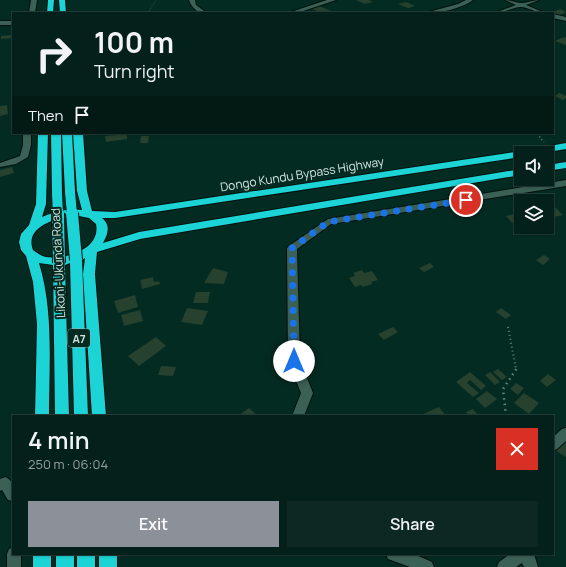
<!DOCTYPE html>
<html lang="en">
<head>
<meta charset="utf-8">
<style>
  body { margin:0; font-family:Manrope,sans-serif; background:#0d2823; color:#f1f3f6; height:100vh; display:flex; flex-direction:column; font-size:15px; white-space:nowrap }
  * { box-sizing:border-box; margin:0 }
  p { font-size:13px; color:#97a3a2 }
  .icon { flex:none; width:22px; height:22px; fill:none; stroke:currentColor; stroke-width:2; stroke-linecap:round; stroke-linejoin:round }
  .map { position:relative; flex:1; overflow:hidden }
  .panel { position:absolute; left:12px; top:415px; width:542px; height:140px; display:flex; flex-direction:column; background:#03201a; border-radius:0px; box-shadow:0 1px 3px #0004,0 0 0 1px #243e39 }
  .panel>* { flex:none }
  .banner { position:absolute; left:12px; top:12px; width:542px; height:122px; border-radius:0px; box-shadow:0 1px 3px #0004,0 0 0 1px #243e39; background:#03201a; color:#f1f3f6; overflow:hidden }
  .controls { position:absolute; left:514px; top:146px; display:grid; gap:8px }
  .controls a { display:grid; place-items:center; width:40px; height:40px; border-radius:0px; background:#03201a; box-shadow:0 1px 3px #0004,0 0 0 1px #243e39; font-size:20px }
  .pin { position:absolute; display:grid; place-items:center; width:34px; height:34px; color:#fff; margin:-17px; border:2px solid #fff; border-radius:50%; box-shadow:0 1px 4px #0007 }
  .me { position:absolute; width:44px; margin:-22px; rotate:0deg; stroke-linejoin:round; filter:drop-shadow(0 0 3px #0008) }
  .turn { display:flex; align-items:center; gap:14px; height:84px; padding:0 16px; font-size:18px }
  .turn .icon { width:52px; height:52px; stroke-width:2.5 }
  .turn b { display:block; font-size:28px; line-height:34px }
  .then { display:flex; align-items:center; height:38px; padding:0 16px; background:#0003; gap:8px; font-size:15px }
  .round { display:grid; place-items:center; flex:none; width:42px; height:42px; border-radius:0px; background:#0d2823 }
  .summary { display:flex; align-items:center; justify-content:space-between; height:68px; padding:0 16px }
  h1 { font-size:24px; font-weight:600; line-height:30px }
  .button { display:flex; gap:8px; margin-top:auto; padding:8px 16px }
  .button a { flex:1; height:46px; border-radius:0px; background:#8c9099; color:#fff; font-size:16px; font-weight:600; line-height:46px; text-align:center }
  .button a+a { background:#0d2823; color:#f1f3f6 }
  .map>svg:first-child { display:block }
  .building { fill:#26412e }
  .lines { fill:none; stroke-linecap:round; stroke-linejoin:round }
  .street-casing { stroke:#00120c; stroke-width:2 }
  .highway-casing { stroke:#00120c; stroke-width:2 }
  .path-far3 { stroke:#64837b; stroke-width:1; stroke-dasharray:0.5 2; stroke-linecap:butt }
  .path-far2 { stroke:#64837b; stroke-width:1.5; stroke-dasharray:1 2.5; stroke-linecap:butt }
  .path-far1 { stroke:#64837b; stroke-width:2; stroke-dasharray:1 3; stroke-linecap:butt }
  .path { stroke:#64837b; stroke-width:2.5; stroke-dasharray:1.5 4; stroke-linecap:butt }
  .street { fill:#3b6056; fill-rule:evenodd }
  .highway { fill:#1cd3d5; fill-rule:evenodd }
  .highway-bridge-far1-casing { stroke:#00120c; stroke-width:11; stroke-linecap:butt }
  .highway-bridge-casing { stroke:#00120c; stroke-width:14; stroke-linecap:butt }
  .highway-bridge-far1 { stroke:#1cd3d5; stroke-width:10 }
  .highway-bridge { stroke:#1cd3d5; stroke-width:12 }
  .route { stroke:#1a73e8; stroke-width:7; stroke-dasharray:0 12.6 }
  .labels { text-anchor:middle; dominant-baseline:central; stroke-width:4; stroke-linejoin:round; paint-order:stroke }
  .shield { fill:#042b22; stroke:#94ada6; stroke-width:1 }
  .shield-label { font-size:11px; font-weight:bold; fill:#d1e5df }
  .street-label { font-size:12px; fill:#d1e5df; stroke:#042b22 }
</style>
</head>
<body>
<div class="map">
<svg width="566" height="567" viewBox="0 0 566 567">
  <rect width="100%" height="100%" fill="#042b22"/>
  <!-- building -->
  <g class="building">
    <polygon points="356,0 369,0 373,2 365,4"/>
    <polygon points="406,2 415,6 408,8 398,4"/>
    <polygon points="319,6 331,11 322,13 312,9"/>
    <polygon points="560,9 566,12 558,16 553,14 553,12"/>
    <polygon points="13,35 13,38 1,39 1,36"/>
    <polygon points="564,37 566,38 566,45 555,41"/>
    <polygon points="559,93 566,96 566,98 563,100 555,96"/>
    <polygon points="7,105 8,114 0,116 0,106"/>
    <polygon points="127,134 127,139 106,142 105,136"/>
    <polygon points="141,136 149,136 148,143 140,143"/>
    <polygon points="12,167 14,173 0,177 0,170"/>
    <polygon points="554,206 563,215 553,217 547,211 547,208"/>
    <polygon points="515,214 521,221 521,226 516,227 506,216"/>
    <polygon points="544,255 550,259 543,265 536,260"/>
    <polygon points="430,263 434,267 424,272 419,268"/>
    <polygon points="213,268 228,272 224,284 204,283"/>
    <polygon points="362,270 364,273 372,271 378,280 371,282 372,284 363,287 361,285 355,287 349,278 355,276 353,273"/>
    <polygon points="153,277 154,282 159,281 160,284 142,289 140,280"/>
    <polygon points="196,292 210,292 208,303 193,303"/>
    <polygon points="135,295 138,307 118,313 114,301"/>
    <polygon points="187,308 208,311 202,325 181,322"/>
    <polygon points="501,308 511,315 506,319 496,312"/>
    <polygon points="140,310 143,321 124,326 121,315"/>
    <polygon points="393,327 398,332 384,340 378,334"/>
    <polygon points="156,337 166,346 139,366 128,356"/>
    <polygon points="161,366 176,367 173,376 158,375"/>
    <polygon points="498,369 507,377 502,380 493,372"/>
    <polygon points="470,372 486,386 481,390 470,380 467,383 479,393 473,397 456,382"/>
    <polygon points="490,372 500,382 495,385 485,375"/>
    <polygon points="548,374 556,380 547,387 540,381"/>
    <polygon points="516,383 524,388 518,395 510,389"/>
    <polygon points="487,391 497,399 485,408 476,399"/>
    <polygon points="524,393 539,403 529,414 514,403"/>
    <polygon points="439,407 446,416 421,415"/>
    <polygon points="249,408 258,416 238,416"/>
    <polygon points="473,409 479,416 469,416 466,412"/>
    <polygon points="566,438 566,457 553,449"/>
  </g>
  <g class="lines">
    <!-- street casing -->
    <g class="street-casing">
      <g id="street">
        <polygon points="31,0 37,0 35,13 29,13"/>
        <path d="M189 0H195L196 5 207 13C198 13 192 9 189 0Z"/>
        <polygon points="327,0 336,0 297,13 288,13"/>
        <path d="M466 0H473C461 9 440 13 425 13L458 4Z"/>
        <path d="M505 0C511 0 517 3 522 3 528 3 533 0 539 0L526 5 545 13C536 13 526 6 520 7 511 8 504 13 494 13L516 5Z"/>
        <polygon points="553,14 566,17 566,21 553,18"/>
        <rect x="0" y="21" width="13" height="4"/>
        <polygon points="23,133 31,133 31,145 28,157 16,164 0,167 0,163 20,156 23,145"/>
        <polygon points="566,180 566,186 331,224 297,249 300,361 313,393 304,416 292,416 301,393 288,361 287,248 289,246 328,219"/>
        <polygon points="566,428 566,441 557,449 553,451 553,437 562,429"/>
        <path d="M5 477C16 481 13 492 13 501L8 500 2 490 0 491V479Z"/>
        <polygon points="13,547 13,554 21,554 21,567 7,567 7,554 9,549"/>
        <polygon points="386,554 414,554 432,562 434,567 410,567 388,559"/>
        <polygon points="510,554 534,554 538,567 524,567 522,563 516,567 497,567 499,562"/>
      </g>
    </g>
    <!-- highway casing -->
    <g class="highway-casing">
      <g id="highway">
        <polygon points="48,0 54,0 53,13 47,13"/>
        <polygon points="59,0 65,0 66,13 60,13"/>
        <path d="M38 133H48L46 204 42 217C54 212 69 208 82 210L77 191 73 133H83L87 191 92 211 115 212 522 151 566 143V149L542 153H521V157L115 218H102C111 225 108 234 103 243L139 232 521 169V175L140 239 97 252 95 274 106 416H92L83 274 85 258 82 260 88 416H74L70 263 65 265 69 416H55L53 265 39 263C54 312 49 365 49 416H35L37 324 33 282 26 256 21 250 19 242 21 234 29 225 36 204ZM74 215 89 218 96 224C101 249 66 260 46 257 41 256 37 253 33 250 24 227 56 218 74 215Z"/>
        <polygon points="51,133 61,133 62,194 57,197 52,194"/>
        <polygon points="62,133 72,133 75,192 70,195 65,192"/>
        <polygon points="566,162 566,168 547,171 547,165"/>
        <rect x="33" y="554" width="18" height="13"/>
        <rect x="56" y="554" width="18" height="13"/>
        <rect x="77" y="554" width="18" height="13"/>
        <rect x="99" y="554" width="18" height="13"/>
      </g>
    </g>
    <!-- path-far3 -->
    <polyline class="path-far3" points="148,13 156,0"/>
    <!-- path-far2 -->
    <polyline class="path-far2" points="539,133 540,138 544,142"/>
    <!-- path-far1 -->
    <polyline class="path-far1" points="508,327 516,369"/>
    <!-- path -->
    <polyline class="path" points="506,416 503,389 517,368"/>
    <!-- street -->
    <use href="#street" class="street"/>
    <!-- highway -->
    <use href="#highway" class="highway"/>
    <!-- highway-bridge-far1 casing -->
    <g class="highway-bridge-far1-casing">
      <g id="highway-bridge-far1">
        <polyline points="70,192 72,214"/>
        <polyline points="57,194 58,214"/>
      </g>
    </g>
    <!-- highway-bridge casing -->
    <g class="highway-bridge-casing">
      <g id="highway-bridge">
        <polyline points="58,213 59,263"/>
        <polyline points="72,213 76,260"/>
      </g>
    </g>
    <!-- highway-bridge-far1 -->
    <use href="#highway-bridge-far1" class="highway-bridge-far1"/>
    <!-- highway-bridge -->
    <use href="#highway-bridge" class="highway-bridge"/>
  </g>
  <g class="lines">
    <!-- route -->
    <polyline class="route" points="294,361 292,248 328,222 466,200"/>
  </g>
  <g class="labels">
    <!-- shield labels -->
    <rect class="shield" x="68" y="329" width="22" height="18" rx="3"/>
    <g class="shield-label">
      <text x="79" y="338">A7</text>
    </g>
    <!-- street labels -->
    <g class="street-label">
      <text transform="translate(302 174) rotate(-9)">Dongo Kundu Bypass Highway</text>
      <text transform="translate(58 263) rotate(-93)">Likoni-Ukunda Road</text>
    </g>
  </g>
</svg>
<div class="controls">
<a><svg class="icon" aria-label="sound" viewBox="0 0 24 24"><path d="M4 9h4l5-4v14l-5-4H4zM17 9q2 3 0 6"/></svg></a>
<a><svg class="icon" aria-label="layers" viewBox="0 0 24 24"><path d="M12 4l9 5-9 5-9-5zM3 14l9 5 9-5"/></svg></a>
</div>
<div class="pin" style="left:466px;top:200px;background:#d93025"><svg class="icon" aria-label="arrive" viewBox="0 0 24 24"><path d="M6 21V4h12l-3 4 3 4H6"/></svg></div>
<svg class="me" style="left:294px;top:361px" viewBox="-20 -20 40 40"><circle r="19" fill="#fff"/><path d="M0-13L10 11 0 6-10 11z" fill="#1a73e8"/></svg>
<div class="banner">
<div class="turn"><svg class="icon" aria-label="right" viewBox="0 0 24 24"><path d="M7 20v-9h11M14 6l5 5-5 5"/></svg><div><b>100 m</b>Turn right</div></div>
<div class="then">Then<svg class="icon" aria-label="arrive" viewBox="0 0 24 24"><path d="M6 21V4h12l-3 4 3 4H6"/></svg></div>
</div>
<section class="panel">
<div class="summary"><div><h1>4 min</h1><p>250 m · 06:04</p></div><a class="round" style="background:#d93025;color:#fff"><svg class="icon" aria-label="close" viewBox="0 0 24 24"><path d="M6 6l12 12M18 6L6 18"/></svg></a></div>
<div class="button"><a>Exit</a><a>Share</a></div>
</section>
</div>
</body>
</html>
